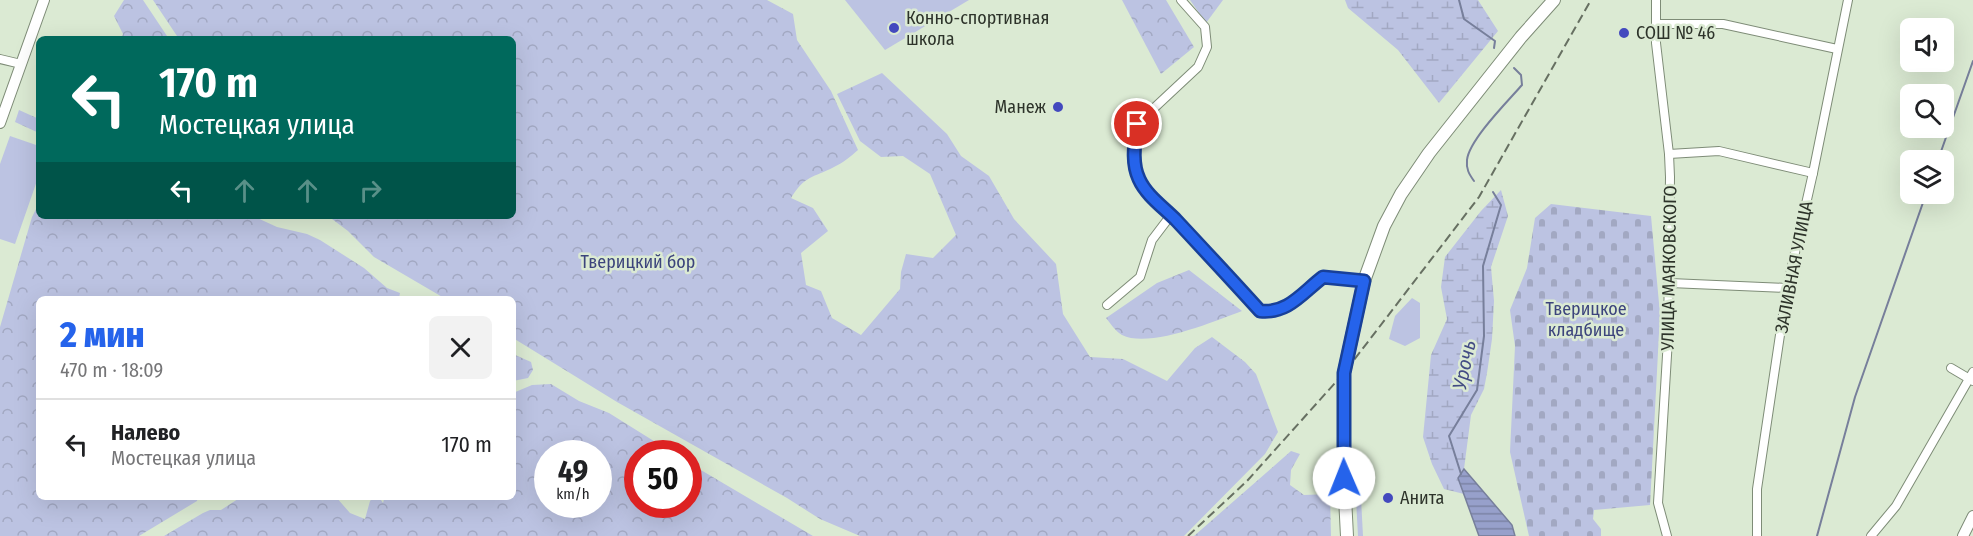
<!DOCTYPE html>
<html lang="ru">
<head>
<meta charset="utf-8">
<style>
  body { margin:0; font-family:"Fira Sans Condensed",sans-serif; background:#f2f2f2; color:#202124; height:100vh; display:flex; flex-direction:column; font-size:22px; white-space:nowrap }
  * { box-sizing:border-box; margin:0 }
  p { font-size:20px; color:#757577 }
  .icon { flex:none; width:33px; height:33px; fill:none; stroke:currentColor; stroke-width:2; stroke-linecap:round; stroke-linejoin:round }
  .map { position:relative; flex:1; overflow:hidden }
  .drawer { position:absolute; left:36px; top:296px; width:480px; height:204px; display:flex; flex-direction:column; background:#fff; border-radius:9px; box-shadow:0 6px 24px #0002 }
  .drawer>* { flex:none }
  .hud { position:absolute; left:36px; top:36px; width:480px; height:183px; border-radius:9px; box-shadow:0 6px 24px #0002; background:#00695c; color:#fff; overflow:hidden }
  .fabs { position:absolute; left:1900px; top:18px; display:grid; gap:12px }
  .fabs a { display:grid; place-items:center; width:54px; height:54px; border-radius:9px; background:#fff; box-shadow:0 6px 24px #0002; font-size:30px }
  .speed { position:absolute; left:534px; top:440px; display:flex; gap:12px; font-size:30px; font-weight:700; text-align:center }
  .speed>* { display:grid; place-content:center; width:78px; height:78px; border-radius:50%; background:#fff; box-shadow:0 6px 24px #0002; line-height:1 }
  .speed small { font-size:15px; font-weight:400 }
  .speed .limit { border:9px solid #d22; background:#fff; color:#111 }
  .pin { position:absolute; display:grid; place-items:center; width:51px; height:51px; color:#fff; margin:-26px; border:3px solid #fff; border-radius:50%; box-shadow:0 2px 6px #0007 }
  .me { position:absolute; width:66px; margin:-33px; rotate:359deg; stroke-linejoin:round; filter:drop-shadow(0 0 4px #0008) }
  .turn { display:flex; align-items:center; gap:21px; height:126px; padding:0 24px; font-size:27px }
  .turn .icon { width:78px; height:78px; stroke-width:2.5 }
  .turn b { display:block; font-size:42px; line-height:51px }
  .lanes { display:flex; align-items:center; height:57px; padding:0 24px; background:#0003; justify-content:center; gap:30px; direction:ltr }
  .lanes .off { opacity:.35 }
  .round { display:grid; place-items:center; flex:none; width:63px; height:63px; border-radius:9px; background:#f2f2f2 }
  .summary { display:flex; align-items:center; justify-content:space-between; height:102px; padding:0 24px }
  h1 { font-size:36px; font-weight:800; line-height:45px; color:#2563eb }
  ul { padding:0; list-style:none }
  li { display:flex; align-items:center; gap:18px; height:90px; padding:0 24px; border-top:2px solid #e0e0e0 }
  li div { flex:1 }
  li b { display:block; font-size:22px }
  li em { font-style:normal }
  .map>svg:first-child { display:block }
  .grass { fill:#bcc3e2 }
  .forest { fill:url(#forest-crowns); fill-rule:evenodd }
  .wetland { fill:url(#wetland-marsh) }
  .cemetery { fill:url(#cemetery-stones) }
  .water { fill:url(#water-rules); stroke:#777f9b; stroke-width:1.5 }
  .lines { fill:none; stroke-linecap:round; stroke-linejoin:round }
  .stream { stroke:#777f9b; stroke-width:2 }
  .minor-casing { stroke:#7e8c77; stroke-width:10 }
  .tertiary-casing { stroke:#7e8c77; stroke-width:12 }
  .secondary-casing { stroke:#7e8c77; stroke-width:14 }
  .minor { stroke:#fff; stroke-width:8 }
  .tertiary { stroke:#fff; stroke-width:10 }
  .secondary { stroke:#fff; stroke-width:12 }
  .rail { stroke:#677062; stroke-width:2; stroke-dasharray:9 4.5; stroke-linecap:butt }
  .route-casing { stroke:#184099; stroke-width:15 }
  .route { stroke:#2563eb; stroke-width:10 }
  .poi-dot { fill:#4349be; stroke:#dbead3; stroke-width:2 }
  .labels { text-anchor:middle; dominant-baseline:central; stroke-width:5; stroke-linejoin:round; paint-order:stroke }
  .poi-label { font-size:18px; fill:#2d332a; stroke:#dbead3; text-anchor:start }
  .park-label { font-size:18px; fill:#3c447c; stroke:#dbead3 }
  .street-label { font-size:18px; fill:#2d332a; stroke:#dbead3 }
  .water-label { font-size:20px; font-style:italic; fill:#434c84; stroke:#dbead3 }
</style>
</head>
<body>
<div class="map">
<svg width="1973" height="536" viewBox="0 0 1973 536">
  <defs>
    <pattern id="forest-crowns" width="20" height="18" patternUnits="userSpaceOnUse" patternTransform="scale(1.5)"><rect width="20" height="18" fill="#bcc3e2"/><path d="M2 6a3 3 0 1 1 6 0M12 15a3 3 0 1 1 6 0" fill="none" stroke="#a2a8c2"/></pattern>
    <pattern id="wetland-marsh" width="20" height="14" patternUnits="userSpaceOnUse" patternTransform="scale(1.5)"><rect width="20" height="14" fill="#bcc3e2"/><path d="M1 5h8M5 5V1M11 12h8M15 12V8" fill="none" stroke="#a2a8c2"/></pattern>
    <pattern id="cemetery-stones" width="16" height="16" patternUnits="userSpaceOnUse" patternTransform="scale(1.5)"><rect width="16" height="16" fill="#bcc3e2"/><path d="M2 7V4a2 2 0 0 1 4 0v3zM10 15v-3a2 2 0 0 1 4 0v3z" fill="#a2a8c2"/></pattern>
    <pattern id="water-rules" width="6" height="5" patternUnits="userSpaceOnUse" patternTransform="scale(1.5)"><rect width="6" height="5" fill="#97a0cb"/><path d="M0 2.5h6" fill="none" stroke="#7c83a5"/></pattern>
  </defs>
  <rect width="100%" height="100%" fill="#dbead3"/>
  <!-- grass -->
  <g class="grass">
    <polygon points="845,0 969,0 885,50"/>
    <polygon points="10,136 39,146 39,175 15,244 0,239 0,164"/>
    <polygon points="1412,298 1420,303 1420,338 1405,346 1389,339 1395,316"/>
    <polygon points="1361,498 1363,536 1358,536 1356,499"/>
  </g>
  <!-- forest -->
  <g class="forest">
    <polygon points="124,0 143,0 169,39 121,39 123,34 114,16"/>
    <path d="M153 0H767L793 14 797 40 831 91 858 150C851 156 843 163 834 167 813 178 805 175 791 198L813 208 828 231 801 253 806 285 821 291 832 318 861 335 900 289 901 272 906 254 933 258 956 235 930 174 903 156 881 157 860 141 837 94 882 73 947 134 961 156 989 176 1014 219 1056 264 1063 314 1090 357 1123 359 1167 381 1195 348 1212 337 1245 362 1256 374 1278 432 1265 454 1184 536H860L820 519 787 498 617 402 513 338V298H444L374 257 348 231 328 216H513V39H179Z"/>
    <polygon points="1122,0 1166,0 1194,47 1161,74"/>
    <polygon points="1190,0 1223,0 1206,23"/>
    <polygon points="19,110 39,119 39,133 15,122"/>
    <polygon points="39,203 39,216 103,216 105,218 107,216 253,216 277,227 307,234 320,240 364,268 387,288 400,293 399,298 39,298 39,448 37,459 39,461 39,496 198,497 197,501 139,536 0,536 0,327 32,217"/>
    <path d="M1189 270 1242 311C1215 321 1149 349 1122 335 1116 332 1110 323 1106 318L1157 283Z"/>
    <polygon points="513,354 531,362 533,370 528,378 513,381"/>
    <path d="M551 384 579 401 609 413 673 453H638V504H688L689 463 813 536H164L203 513 210 510H221L241 497H336L350 513 365 519 370 501 374 497H379L383 503 385 496H513V393L532 385ZM548 453H598V504H548Z"/>
    <polygon points="1291,451 1300,454 1291,470 1290,485 1304,495 1330,494 1331,536 1194,536"/>
  </g>
  <!-- wetland -->
  <g class="wetland">
    <polygon points="1345,0 1478,0 1498,31 1439,103 1398,50 1348,8"/>
    <polygon points="1501,190 1508,216 1491,267 1494,301 1492,339 1487,373 1484,389 1471,415 1464,469 1458,478 1464,494 1444,489 1432,464 1423,437 1431,355 1447,319 1441,287 1445,257 1481,211"/>
  </g>
  <!-- cemetery -->
  <polygon class="cemetery" points="1551,204 1651,216 1660,314 1650,505 1594,510 1593,519 1601,529 1601,536 1529,536 1510,452 1515,346 1510,310 1527,268 1535,218"/>
  <!-- water -->
  <polygon class="water" points="1464,469 1512,525 1515,536 1479,536 1458,478"/>
  <g class="lines">
    <!-- stream -->
    <g class="stream">
      <polyline points="1459,0 1464,19 1495,41 1494,48"/>
      <polyline points="1938,160 1973,61"/>
      <path d="M1474 181C1469 174 1466 169 1467 160 1469 140 1508 101 1522 85L1521 75 1514 68"/>
      <polyline points="1461,474 1449,436 1477,390 1484,336 1483,266 1501,205 1493,192"/>
      <polyline points="1817,536 1855,397 1926,194"/>
    </g>
    <!-- minor casing -->
    <g class="minor-casing">
      <g id="minor">
        <path d="M1181 0 1205 27 1207 47 1198 67 1137 124 1134 147 1135 168 1139 180 1147 191 1171 215 1260 311C1288 314 1302 293 1323 277L1364 281"/>
        <polyline points="1656,0 1656,43 1669,154 1670,177 1668,339 1658,503 1667,536"/>
        <polyline points="1656,24 1723,24 1837,49"/>
        <polyline points="0,59 21,64"/>
        <polyline points="1669,154 1719,151 1813,173"/>
        <polyline points="1670,283 1787,288"/>
        <polyline points="1107,305 1140,277 1152,240 1171,215"/>
        <polyline points="1951,368 1973,381"/>
        <polyline points="1757,536 1757,489 1787,288 1813,173 1848,0"/>
        <polyline points="1871,536 1896,506 1973,372"/>
      </g>
    </g>
    <!-- tertiary casing -->
    <g class="tertiary-casing">
      <g id="tertiary">
        <polyline points="0,123 44,0"/>
        <polyline points="1963,536 1973,516"/>
      </g>
    </g>
    <!-- secondary casing -->
    <g class="secondary-casing">
      <polyline id="secondary" points="1347,536 1344,478 1344,373 1364,281 1384,226 1401,194 1429,153 1521,37 1554,0"/>
    </g>
    <!-- minor -->
    <use href="#minor" class="minor"/>
    <!-- tertiary -->
    <use href="#tertiary" class="tertiary"/>
    <!-- secondary -->
    <use href="#secondary" class="secondary"/>
    <!-- rail -->
    <polyline class="rail" points="1188,536 1247,481 1344,373 1479,197 1591,0"/>
  </g>
  <g class="lines">
    <!-- route casing -->
    <g class="route-casing">
      <path id="route" d="M1137 124C1135 142 1131 162 1139 179 1146 195 1163 207 1176 220 1204 250 1232 280 1260 311 1288 314 1302 293 1323 277L1364 281 1344 373V478"/>
    </g>
    <!-- route -->
    <use href="#route" class="route"/>
  </g>
  <!-- markers -->
  <g class="poi-dot">
    <circle cx="894" cy="28" r="6"/>
    <circle cx="1624" cy="33" r="6"/>
    <circle cx="1058" cy="107" r="6"/>
    <circle cx="1388" cy="498" r="6"/>
  </g>
  <g class="labels">
    <!-- poi labels -->
    <g class="poi-label">
      <text x="906" y="18">Конно-спортивная<tspan x="906" dy="21">школа</tspan></text>
      <text x="1636" y="33">СОШ № 46</text>
      <text x="1046" y="107" text-anchor="end">Манеж</text>
      <text x="1400" y="498">Анита</text>
    </g>
    <!-- park labels -->
    <g class="park-label">
      <text x="638" y="262">Тверицкий бор</text>
      <text x="1586" y="309">Тверицкое<tspan x="1586" dy="21">кладбище</tspan></text>
    </g>
    <!-- street labels -->
    <g class="street-label">
      <text transform="translate(1794 267) rotate(-79)">ЗАЛИВНАЯ УЛИЦА</text>
      <text transform="translate(1669 268) rotate(-89)">УЛИЦА МАЯКОВСКОГО</text>
    </g>
    <!-- water labels -->
    <g class="water-label">
      <text transform="translate(1464 365) rotate(-78)">Урочь</text>
    </g>
  </g>
</svg>
<div class="fabs">
<a><svg class="icon" aria-label="sound" viewBox="0 0 24 24"><path d="M4 9h4l5-4v14l-5-4H4zM17 9q2 3 0 6"/></svg></a>
<a><svg class="icon" aria-label="search" viewBox="0 0 24 24"><circle cx="10" cy="10" r="6"/><path d="M15 15l6 6"/></svg></a>
<a><svg class="icon" aria-label="layers" viewBox="0 0 24 24"><path d="M12 4l9 5-9 5-9-5zM3 14l9 5 9-5"/></svg></a>
</div>
<div class="speed"><div>49<small>km/h</small></div><div class="limit">50</div></div>
<div class="pin" style="left:1137px;top:124px;background:#d93025"><svg class="icon" aria-label="arrive" viewBox="0 0 24 24"><path d="M6 21V4h12l-3 4 3 4H6"/></svg></div>
<svg class="me" style="left:1344px;top:478px" viewBox="-20 -20 40 40"><circle r="19" fill="#fff"/><path d="M0-13L10 11 0 6-10 11z" fill="#2563eb"/></svg>
<div class="hud">
<div class="turn"><svg class="icon" aria-label="left" viewBox="0 0 24 24"><path d="M17 20v-9H6M10 6l-5 5 5 5"/></svg><div><b>170 m</b>Мостецкая улица</div></div>
<div class="lanes"><svg class="icon" aria-label="left" viewBox="0 0 24 24"><path d="M17 20v-9H6M10 6l-5 5 5 5"/></svg><svg class="icon off" aria-label="ahead" viewBox="0 0 24 24"><path d="M12 20V5M6 11l6-6 6 6"/></svg><svg class="icon off" aria-label="ahead" viewBox="0 0 24 24"><path d="M12 20V5M6 11l6-6 6 6"/></svg><svg class="icon off" aria-label="right" viewBox="0 0 24 24"><path d="M7 20v-9h11M14 6l5 5-5 5"/></svg></div>
</div>
<section class="drawer">
<div class="summary"><div><h1>2 мин</h1><p>470 m · 18:09</p></div><a class="round"><svg class="icon" aria-label="close" viewBox="0 0 24 24"><path d="M6 6l12 12M18 6L6 18"/></svg></a></div>
<ul>
<li><svg class="icon" aria-label="left" viewBox="0 0 24 24"><path d="M17 20v-9H6M10 6l-5 5 5 5"/></svg><div><b>Налево</b><p>Мостецкая улица</p></div><em>170 m</em></li>
</ul>
</section>
</div>
</body>
</html>
